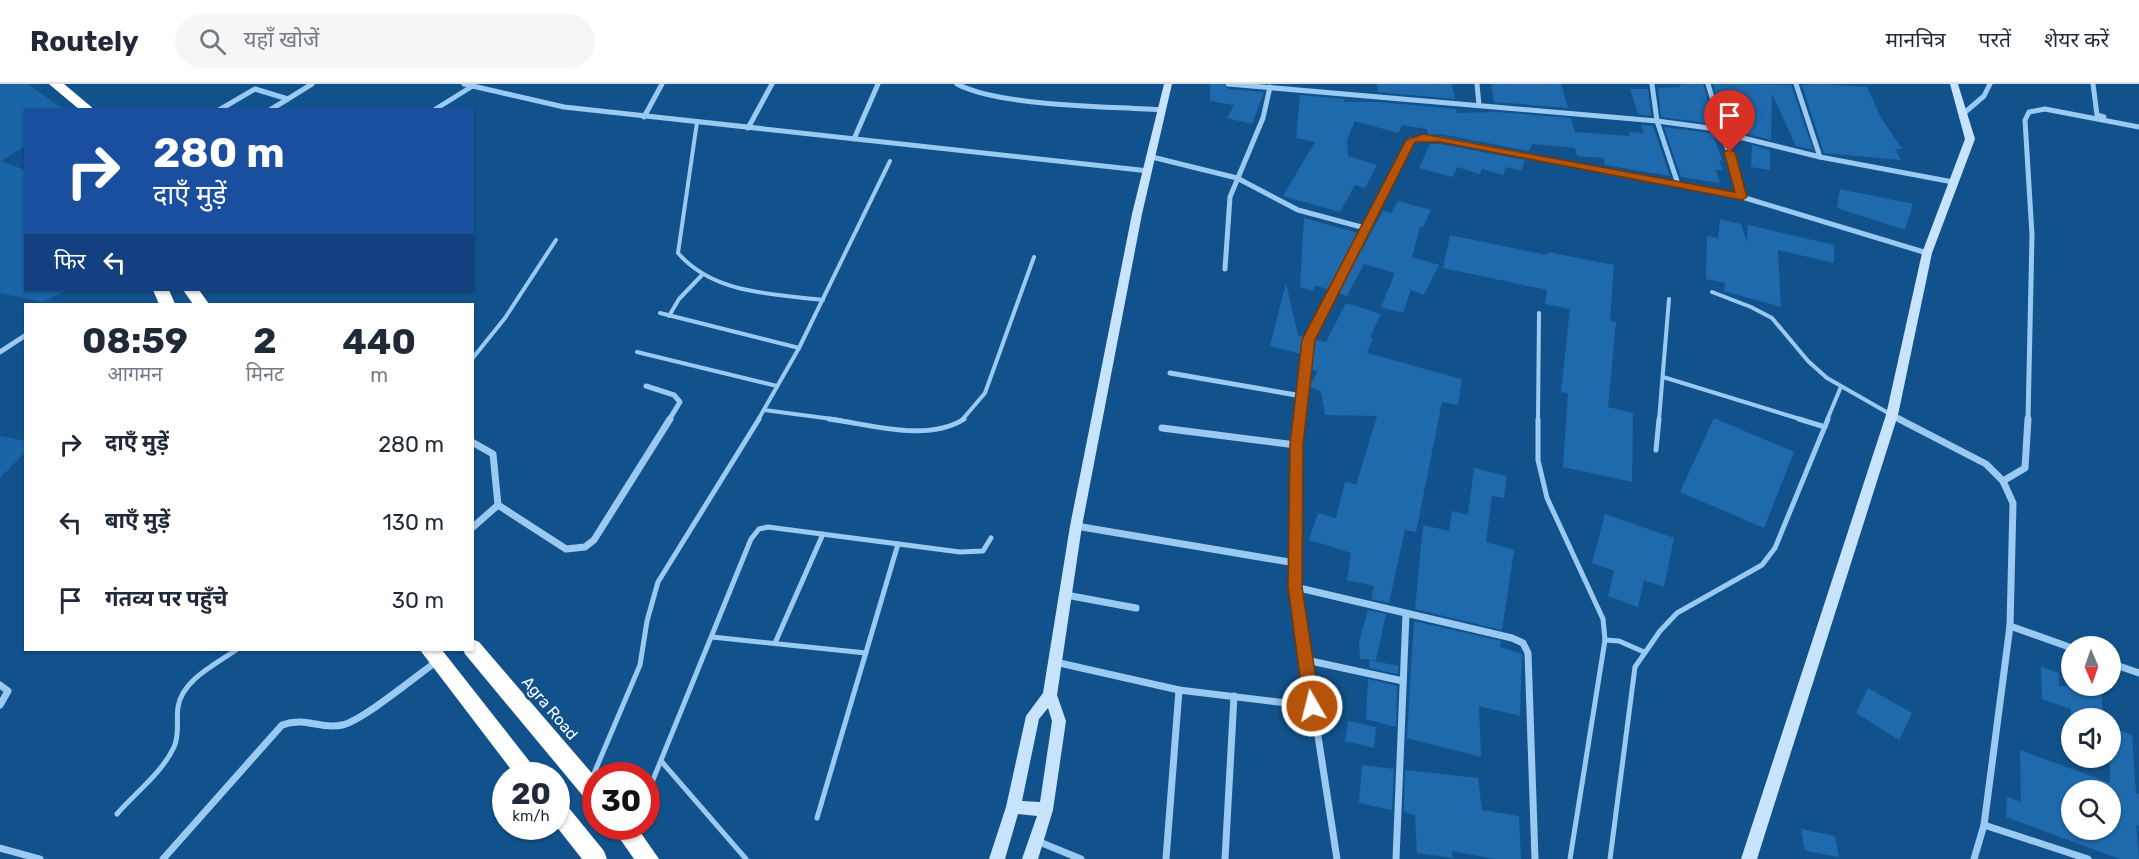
<!DOCTYPE html>
<html lang="hi">
<head>
<meta charset="utf-8">
<style>
  body { margin:0; font-family:Rubik,"Noto Sans Devanagari",sans-serif; background:#f6f6f7; color:#1f2937; height:100vh; display:flex; flex-direction:column; font-size:22px; white-space:nowrap }
  * { box-sizing:border-box; margin:0 }
  p { font-size:20px; color:#747a83 }
  .icon { flex:none; width:33px; height:33px; fill:none; stroke:currentColor; stroke-width:2; stroke-linecap:round; stroke-linejoin:round }
  .map { position:relative; flex:1; overflow:hidden }
  .side { position:absolute; left:24px; top:219px; width:450px; height:348px; display:flex; flex-direction:column; background:#fff; border-radius:0px; box-shadow:0 2px 4px #0004 }
  .side>* { flex:none }
  .top-card { position:absolute; left:24px; top:24px; width:450px; height:183px; border-radius:0px; box-shadow:0 2px 4px #0004; background:#1a4fa0; color:#fff; overflow:hidden }
  .needle { width:39px; rotate:178deg }
  .controls { position:absolute; left:2061px; top:552px; display:grid; gap:12px }
  .controls a { display:grid; place-items:center; width:60px; height:60px; border-radius:50%; background:#fff; box-shadow:0 2px 4px #0004; font-size:30px }
  .speed { position:absolute; left:492px; top:678px; display:flex; gap:12px; font-size:30px; font-weight:700; text-align:center }
  .speed>* { display:grid; place-content:center; width:78px; height:78px; border-radius:50%; background:#fff; box-shadow:0 2px 4px #0004; line-height:1 }
  .speed small { font-size:15px; font-weight:400 }
  .speed .limit { border:9px solid #d22; background:#fff; color:#111 }
  .pin { position:absolute; display:grid; place-items:center; width:51px; height:51px; color:#fff; margin:-62px -26px; border-radius:50% 50% 50% 0; rotate:-45deg; box-shadow:0 0 6px #0007 }
  .pin .icon { rotate:45deg }
  .me { position:absolute; width:66px; margin:-33px; rotate:352deg; stroke-linejoin:round; filter:drop-shadow(0 0 4px #0008) }
  .turn { display:flex; align-items:center; gap:21px; height:126px; padding:0 30px; font-size:27px }
  .turn .icon { width:78px; height:78px; stroke-width:2.5 }
  .turn b { display:block; font-size:42px; line-height:51px }
  .then { display:flex; align-items:center; height:57px; padding:0 30px; background:#0003; gap:12px; font-size:22px }
  .eta { display:flex; justify-content:space-evenly; align-items:center; height:102px; text-align:center }
  .eta b { font-size:36px; font-weight:700; line-height:42px }
  ul { padding:0; list-style:none }
  li { display:flex; align-items:center; gap:18px; height:78px; padding:0 30px }
  li div { flex:1 }
  li b { display:block; font-size:22px }
  li em { font-style:normal }
  header { display:flex; align-items:center; gap:36px; box-sizing:border-box; height:84px; padding:0 30px; background:#fff; border-bottom:2px solid #e0e1e3 }
  header strong { font-size:28px }
  nav { display:flex; gap:33px; margin-inline-start:auto; font-size:21px }
  .search { width:420px; height:54px; background:#f6f6f7; display:flex; align-items:center; gap:15px; box-sizing:border-box; padding:0 21px; border-radius:33px; color:#747a83; font-size:22px }
  .map>svg:first-child { display:block }
  .green { fill:#1965a7 }
  .building { fill:#1f6aac; fill-rule:evenodd }
  .lines { fill:none; stroke-linecap:round; stroke-linejoin:round }
  .lane-far1 { stroke:#9ac9f1; stroke-width:4 }
  .lane { stroke:#9ac9f1; stroke-width:5 }
  .street-far1 { stroke:#9ac9f1; stroke-width:5 }
  .street { stroke:#9ac9f1; stroke-width:7 }
  .secondary { fill:#c8e3fc; fill-rule:evenodd }
  .highway { fill:#fff; fill-rule:evenodd }
  .route { fill:#b45309; stroke:#753606; stroke-width:1.5 }
  .labels { text-anchor:middle; dominant-baseline:central; stroke-width:6; stroke-linejoin:round; paint-order:stroke }
  .street-label { font-size:16px; fill:#fff; stroke:#12528c }
</style>
</head>
<body>
<header>
<strong>Routely</strong>
<div class="search"><svg class="icon" aria-label="search" viewBox="0 0 24 24"><circle cx="10" cy="10" r="6"/><path d="M15 15l6 6"/></svg>यहाँ खोजें</div>
<nav><a>मानचित्र</a><a>परतें</a><a>शेयर करें</a></nav>
</header>
<div class="map">
<svg width="2139" height="775" viewBox="0 0 2139 775">
  <rect width="100%" height="100%" fill="#12528c"/>
  <!-- green -->
  <g class="green">
    <polygon points="0,0 28,0 63,25 26,26 25,62 1,77 25,86 26,206 67,206 43,218 0,209"/>
    <polygon points="0,352 26,357 25,368 0,394"/>
  </g>
  <!-- building -->
  <g class="building">
    <polygon points="1210,0 1223,0 1228,5 1264,8 1252,40 1227,34 1234,21 1210,17"/>
    <polygon points="1377,0 1452,0 1455,15 1378,8"/>
    <polygon points="1493,0 1561,0 1568,24 1494,18 1491,1"/>
    <polygon points="1689,0 1703,0 1715,40 1661,33 1658,4 1680,3 1679,1"/>
    <polygon points="1713,0 1791,1 1813,66 1796,62 1772,10 1771,56 1737,47 1726,41"/>
    <polygon points="1821,0 1867,3 1881,34 1902,65 1895,65 1901,76 1824,69 1802,1"/>
    <polygon points="1630,5 1648,5 1651,32 1638,30"/>
    <polygon points="1300,11 1344,15 1344,18 1379,18 1456,25 1457,29 1497,28 1571,34 1575,48 1630,52 1629,48 1644,49 1641,41 1653,42 1670,92 1605,81 1603,74 1577,72 1575,64 1532,60 1529,67 1441,50 1428,51 1427,45 1402,41 1398,49 1355,37 1347,56 1348,72 1377,81 1365,104 1355,101 1340,128 1283,112 1315,58 1296,54"/>
    <polygon points="1664,43 1718,50 1719,52 1714,53 1722,76 1719,76 1723,86 1716,86 1720,99 1681,93"/>
    <polygon points="1440,60 1525,76 1521,87 1506,83 1503,91 1482,85 1480,90 1457,83 1452,93 1419,84 1430,60"/>
    <polygon points="1752,61 1770,66 1770,86 1751,83"/>
    <polygon points="1840,105 1913,120 1905,146 1837,124"/>
    <polygon points="1398,117 1431,126 1423,143 1420,143 1412,173 1439,181 1424,211 1411,206 1403,229 1381,223 1395,189 1364,180 1347,212 1338,209 1383,127 1391,129"/>
    <polygon points="1304,134 1358,149 1329,206 1315,201 1313,207 1300,203"/>
    <polygon points="1720,135 1741,140 1747,158 1748,141 1834,161 1834,179 1778,166 1781,223 1724,207 1725,199 1706,195 1707,152 1718,154"/>
    <polygon points="1450,151 1547,171 1548,168 1614,181 1610,237 1616,238 1608,323 1633,329 1632,398 1563,383 1568,309 1561,308 1570,225 1545,220 1547,206 1443,184"/>
    <polygon points="1286,199 1298,251 1304,253 1301,270 1270,262"/>
    <polygon points="1346,219 1381,230 1370,253 1373,254 1367,269 1462,295 1458,321 1442,318 1416,448 1405,446 1389,519 1371,515 1374,502 1347,496 1351,469 1309,456 1318,429 1336,434 1345,398 1356,401 1377,332 1325,331 1321,307 1309,302 1318,288 1310,285 1313,273 1311,273 1313,257 1314,255 1326,258"/>
    <polygon points="1714,334 1794,368 1764,444 1680,408"/>
    <polygon points="1474,384 1507,392 1504,414 1492,412 1486,458 1514,466 1502,546 1415,525 1423,441 1449,447 1452,427 1468,431"/>
    <polygon points="1605,430 1674,454 1664,503 1644,496 1638,523 1608,512 1614,487 1592,479"/>
    <polygon points="1368,526 1386,530 1376,576 1370,576 1398,582 1398,590 1369,584 1369,575 1360,575 1359,558"/>
    <polygon points="1414,537 1501,557 1500,563 1522,570 1520,632 1479,622 1481,673 1407,654"/>
    <polygon points="2041,583 2059,589 2059,602 2092,602 2101,605 2103,634 2071,634 2071,625 2042,615"/>
    <polygon points="1368,595 1397,602 1396,643 1366,635"/>
    <polygon points="1868,604 1912,629 1899,656 1856,629"/>
    <polygon points="1348,637 1376,643 1374,664 1345,657"/>
    <path d="M2110 643 2132 651 2136 709 2139 710V742L2136 741 2139 775H2120L2006 733 2007 713 2021 718 2020 666 2110 699ZM2072 706H2110V746H2072Z"/>
    <polygon points="1362,681 1394,685 1392,726 1359,719"/>
    <polygon points="1405,686 1478,694 1482,726 1519,732 1521,775 1495,775 1452,767 1453,774 1417,769 1415,731 1404,728"/>
    <polygon points="1801,745 1835,752 1839,773 1805,767"/>
  </g>
  <g class="lines">
    <!-- lane-far1 -->
    <g class="lane-far1">
      <path d="M697 38 678 169C713 210 773 210 823 216"/>
      <polyline points="1712,208 1751,223 1772,234 1808,277 1827,294 1890,330"/>
      <polyline points="660,229 799,264"/>
      <polyline points="669,232 679,215 702,191"/>
      <polyline points="637,268 777,302"/>
      <polyline points="472,275 505,234 556,156"/>
      <polyline points="1663,293 1803,336"/>
      <polyline points="764,326 840,336"/>
      <polyline points="758,336 799,264 890,77"/>
      <polyline points="962,336 985,309 1034,173"/>
      <polyline points="1538,336 1539,229"/>
      <polyline points="1659,336 1669,215"/>
      <polyline points="1827,336 1840,305"/>
    </g>
    <!-- lane -->
    <g class="lane">
      <path d="M829 335C869 340 927 359 964 335"/>
      <polyline points="1538,335 1538,376 1547,414 1603,535 1605,556 1570,775"/>
      <polyline points="1799,335 1825,343"/>
      <polyline points="1656,366 1659,335"/>
      <polyline points="712,553 866,569"/>
      <polyline points="1605,556 1619,557 1644,568"/>
      <polyline points="775,559 823,450"/>
      <polyline points="662,678 746,775"/>
      <polyline points="592,694 640,581 647,537 658,498 759,335"/>
      <polyline points="646,713 751,455 759,445 768,443 960,468 983,467 991,454"/>
      <path d="M117 730C135 709 162 689 174 663 180 650 176 637 178 623 182 596 216 580 236 566"/>
      <polyline points="817,734 898,460"/>
      <polyline points="1610,775 1635,583 1660,547 1677,529 1762,481 1775,464 1828,335"/>
    </g>
    <!-- street-far1 -->
    <g class="street-far1">
      <polyline points="464,0 564,23 1149,87"/>
      <path d="M957 0C1001 23 1109 22 1162 26"/>
      <polyline points="1228,0 1657,37 1724,46 1735,52 1820,73 1953,98"/>
      <polyline points="1477,0 1479,21"/>
      <polyline points="1652,0 1657,37 1678,100"/>
      <polyline points="1708,0 1742,113"/>
      <polyline points="1796,0 1820,73"/>
      <polyline points="2093,0 2097,31 2104,33"/>
      <polyline points="219,26 255,5 288,15"/>
      <polyline points="270,26 312,0"/>
      <polyline points="434,26 471,3"/>
      <polyline points="1963,30 1984,12 1990,0"/>
      <polyline points="644,33 662,0"/>
      <polyline points="748,44 772,0"/>
      <polyline points="854,55 878,0"/>
      <polyline points="1152,73 1237,94 1298,126 1365,144"/>
      <polyline points="1225,185 1230,113 1263,34 1270,3"/>
      <polyline points="0,268 26,251"/>
      <polyline points="1170,289 1302,312"/>
      <polyline points="646,302 674,311 680,318 669,336"/>
      <polyline points="1892,331 1902,336"/>
      <polyline points="1299,336 1308,256 1411,56 1440,55 1742,113 1927,169"/>
      <polyline points="2028,336 2032,151 2025,36 2029,28 2045,25 2139,43"/>
    </g>
    <!-- street -->
    <g class="street">
      <polyline points="1299,335 1296,361 1295,503 1337,775"/>
      <polyline points="1899,335 1986,380 2003,397 2013,419 2010,542 1984,741 1974,775"/>
      <polyline points="1162,344 1296,361"/>
      <polyline points="472,358 493,370 498,421 566,465 585,463 594,456 670,335"/>
      <polyline points="2003,397 2025,384 2028,335"/>
      <polyline points="1076,442 1295,479"/>
      <polyline points="472,444 498,421"/>
      <polyline points="1295,503 1512,554 1523,559 1528,569 1535,775"/>
      <polyline points="1066,511 1136,524"/>
      <polyline points="2010,542 2072,564"/>
      <polyline points="1306,576 1403,597"/>
      <polyline points="1055,578 1179,606 1312,622"/>
      <polyline points="2110,579 2139,589"/>
      <polyline points="0,601 8,607 0,621"/>
      <polyline points="1984,741 2088,775"/>
      <polyline points="1037,757 1081,775"/>
      <polyline points="0,764 40,775"/>
      <path d="M163 775 282 641C306 632 320 646 342 641 362 637 416 592 436 578"/>
      <polyline points="1166,775 1179,606"/>
      <polyline points="1225,775 1234,612"/>
      <polyline points="1396,775 1406,530"/>
    </g>
    <!-- secondary -->
    <g class="secondary">
      <path d="M1164 0H1172L1142 130 1082 442 1057 611 1066 637 1053 726 1038 775H1022L1037 732 1018 730 1005 775H989L1006 723 1026 632 1043 609 1070 442 1132 130ZM1048 624 1052 637 1040 718 1022 717 1039 635Z"/>
      <polygon points="1950,0 1958,0 1975,55 1932,169 1898,331 1757,775 1741,775 1886,331 1922,169 1965,55"/>
    </g>
    <!-- highway -->
    <g class="highway">
      <polygon points="49,0 64,0 95,26 80,26"/>
      <polygon points="153,206 169,206 175,220 159,220"/>
      <polygon points="183,206 199,206 209,220 193,220"/>
      <polygon points="472,555 479,558 596,694 596,721 588,718 465,570 463,566 472,566"/>
      <polygon points="420,566 442,566 541,692 516,692"/>
      <polygon points="556,715 564,718 604,767 607,775 582,775 556,742"/>
      <polygon points="611,742 636,742 659,775 634,775"/>
    </g>
  </g>
  <!-- route -->
  <polygon class="route" points="1423,50 1735,108 1724,68 1730,65 1735,68 1747,113 1742,116 1440,58 1415,58 1315,256 1303,361 1302,503 1320,622 1318,627 1312,629 1306,627 1304,622 1288,503 1290,361 1302,256 1406,56"/>
  <g class="labels">
    <!-- street labels -->
    <g class="street-label">
      <text transform="translate(550 624) rotate(50)">Agra Road</text>
    </g>
  </g>
</svg>
<div class="controls">
<a><svg class="needle" viewBox="-14 -14 28 28"><path d="M0-13l5 13h-10z" fill="#e53935"/><path d="M0 13l5-13h-10z" fill="#747a83"/></svg></a>
<a><svg class="icon" aria-label="sound" viewBox="0 0 24 24"><path d="M4 9h4l5-4v14l-5-4H4zM17 9q2 3 0 6"/></svg></a>
<a><svg class="icon" aria-label="search" viewBox="0 0 24 24"><circle cx="10" cy="10" r="6"/><path d="M15 15l6 6"/></svg></a>
</div>
<div class="speed"><div>20<small>km/h</small></div><div class="limit">30</div></div>
<div class="pin" style="left:1730px;top:68px;background:#d93025"><svg class="icon" aria-label="arrive" viewBox="0 0 24 24"><path d="M6 21V4h12l-3 4 3 4H6"/></svg></div>
<svg class="me" style="left:1312px;top:622px" viewBox="-20 -20 40 40"><circle r="17" fill="#b45309" stroke="#fff" stroke-width="3"/><path d="M0-11L8 9 0 5-8 9z" fill="#fff"/></svg>
<div class="top-card">
<div class="turn"><svg class="icon" aria-label="right" viewBox="0 0 24 24"><path d="M7 20v-9h11M14 6l5 5-5 5"/></svg><div><b>280 m</b>दाएँ मुड़ें</div></div>
<div class="then">फिर<svg class="icon" aria-label="left" viewBox="0 0 24 24"><path d="M17 20v-9H6M10 6l-5 5 5 5"/></svg></div>
</div>
<section class="side">
<div class="eta">
<div><b>08:59</b><p>आगमन</p></div>
<div><b>2</b><p>मिनट</p></div>
<div><b>440</b><p>m</p></div>
</div>
<ul>
<li><svg class="icon" aria-label="right" viewBox="0 0 24 24"><path d="M7 20v-9h11M14 6l5 5-5 5"/></svg><div><b>दाएँ मुड़ें</b></div><em>280 m</em></li>
<li><svg class="icon" aria-label="left" viewBox="0 0 24 24"><path d="M17 20v-9H6M10 6l-5 5 5 5"/></svg><div><b>बाएँ मुड़ें</b></div><em>130 m</em></li>
<li><svg class="icon" aria-label="arrive" viewBox="0 0 24 24"><path d="M6 21V4h12l-3 4 3 4H6"/></svg><div><b>गंतव्य पर पहुँचे</b></div><em>30 m</em></li>
</ul>
</section>
</div>
</body>
</html>
